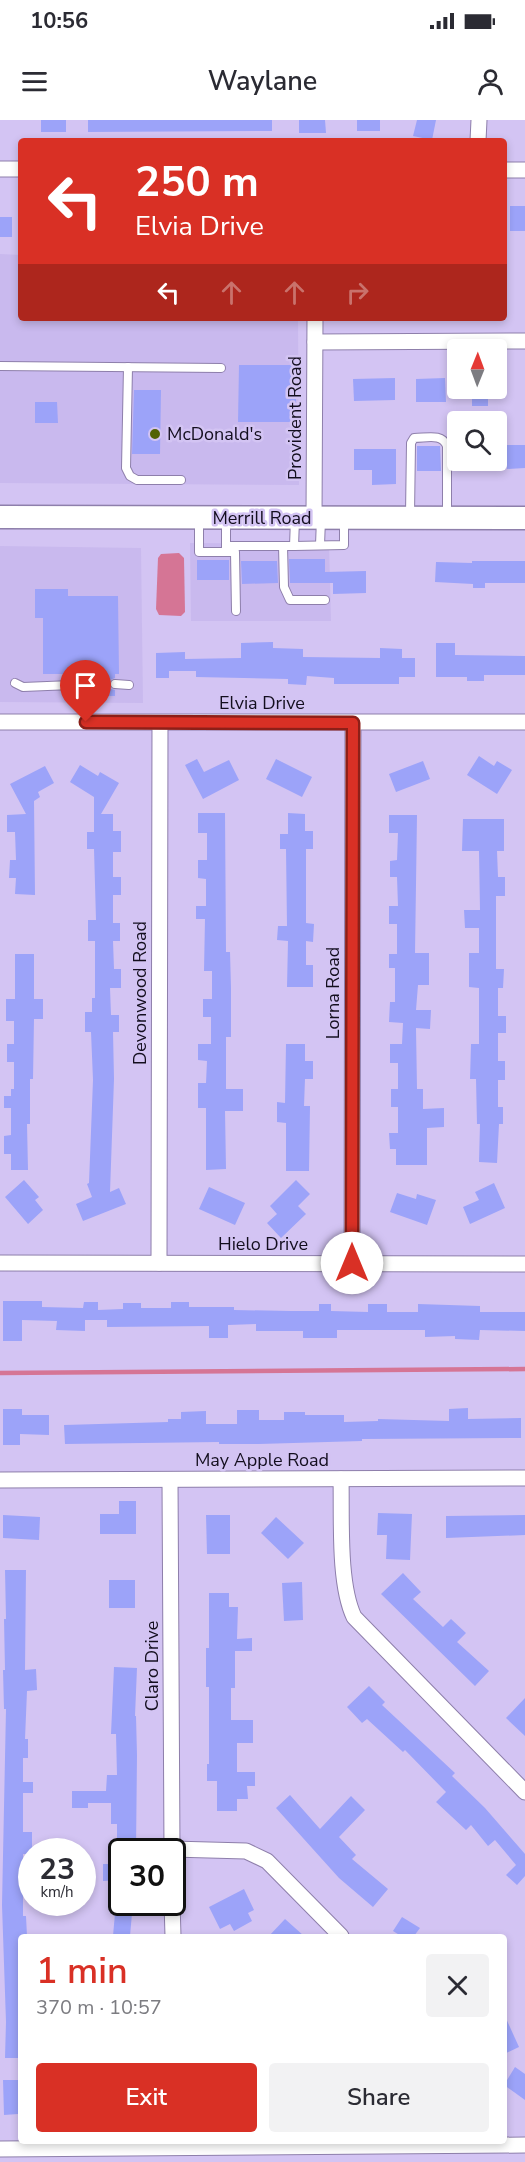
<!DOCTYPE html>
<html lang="en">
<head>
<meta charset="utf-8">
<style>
  body { margin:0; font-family:"Nunito Sans",sans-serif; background:#f2f2f3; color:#2b2b33; height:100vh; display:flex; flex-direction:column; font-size:22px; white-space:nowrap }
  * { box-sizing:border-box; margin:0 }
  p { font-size:20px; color:#7c7c81 }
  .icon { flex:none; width:33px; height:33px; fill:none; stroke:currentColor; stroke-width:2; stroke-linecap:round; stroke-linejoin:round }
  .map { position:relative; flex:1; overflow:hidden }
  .details { position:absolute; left:18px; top:1814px; width:489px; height:210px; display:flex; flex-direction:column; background:#fff; border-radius:6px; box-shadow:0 3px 9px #0003 }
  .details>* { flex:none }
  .top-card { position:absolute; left:18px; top:18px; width:489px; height:183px; border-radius:6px; box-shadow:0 3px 9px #0003; background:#d93025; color:#fff; overflow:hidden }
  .needle { width:39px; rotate:1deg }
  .fabs { position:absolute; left:447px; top:219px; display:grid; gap:12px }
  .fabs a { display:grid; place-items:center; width:60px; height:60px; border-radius:6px; background:#fff; box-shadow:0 3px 9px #0003; font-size:30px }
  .speed { position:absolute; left:18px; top:1718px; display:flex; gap:12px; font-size:30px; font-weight:700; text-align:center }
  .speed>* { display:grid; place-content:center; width:78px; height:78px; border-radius:50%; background:#fff; box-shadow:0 3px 9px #0003; line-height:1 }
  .speed small { font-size:15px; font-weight:400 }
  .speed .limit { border:3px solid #111; border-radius:9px; background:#fff; color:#111 }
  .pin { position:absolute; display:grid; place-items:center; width:51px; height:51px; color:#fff; margin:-62px -26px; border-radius:50% 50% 50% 0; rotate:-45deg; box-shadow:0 0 6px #0007 }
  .pin .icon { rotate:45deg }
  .me { position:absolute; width:66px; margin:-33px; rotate:0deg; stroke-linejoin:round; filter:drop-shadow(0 0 4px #0008) }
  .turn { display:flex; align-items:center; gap:21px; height:126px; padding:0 18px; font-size:27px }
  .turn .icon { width:78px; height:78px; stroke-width:2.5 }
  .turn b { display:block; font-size:42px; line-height:51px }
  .lanes { display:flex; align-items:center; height:57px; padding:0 18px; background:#0003; justify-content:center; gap:30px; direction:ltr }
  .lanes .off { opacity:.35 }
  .round { display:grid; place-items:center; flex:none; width:63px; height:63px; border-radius:6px; background:#f2f2f3 }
  .head { display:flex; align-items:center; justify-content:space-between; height:102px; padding:0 18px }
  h1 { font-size:36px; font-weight:600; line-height:45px; color:#d93025 }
  .button { display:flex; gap:12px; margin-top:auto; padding:12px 18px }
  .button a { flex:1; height:69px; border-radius:6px; background:#d93025; color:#fff; font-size:24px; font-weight:600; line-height:69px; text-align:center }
  .button a+a { background:#f2f2f3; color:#2b2b33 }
  .status { display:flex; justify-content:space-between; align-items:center; height:42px; padding:0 30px; background:#fff; direction:ltr }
  .status svg { height:16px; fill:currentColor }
  header { display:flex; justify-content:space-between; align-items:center; height:78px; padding:0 18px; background:#fff; font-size:27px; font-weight:600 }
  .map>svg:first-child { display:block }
  .built { fill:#c9b9ee }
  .water { fill:#d57595 }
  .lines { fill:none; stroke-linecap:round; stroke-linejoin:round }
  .stream { stroke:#d57595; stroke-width:4.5 }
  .building { fill:#9ca3f9 }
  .lane-casing { stroke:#8e7fab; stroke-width:10 }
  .street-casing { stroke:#8e7fab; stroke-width:17 }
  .secondary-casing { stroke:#8e7fab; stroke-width:25 }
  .lane { stroke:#fff; stroke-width:8 }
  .street { stroke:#fff; stroke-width:15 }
  .secondary { stroke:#fff; stroke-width:22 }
  .route-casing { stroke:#8d1f18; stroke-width:15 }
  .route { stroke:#d93025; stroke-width:10 }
  .poi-dot { fill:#536205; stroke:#d3c4f3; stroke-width:2 }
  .labels { text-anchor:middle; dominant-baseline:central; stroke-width:5; stroke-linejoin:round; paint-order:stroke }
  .street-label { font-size:18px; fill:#130e1e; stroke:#d3c4f3 }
  .poi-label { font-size:18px; fill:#130e1e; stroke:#d3c4f3; text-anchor:start }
</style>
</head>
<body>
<div class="status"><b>10:56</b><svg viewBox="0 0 49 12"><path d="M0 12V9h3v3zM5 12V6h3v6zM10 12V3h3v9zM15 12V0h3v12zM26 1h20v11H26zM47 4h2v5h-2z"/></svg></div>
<header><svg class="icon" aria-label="menu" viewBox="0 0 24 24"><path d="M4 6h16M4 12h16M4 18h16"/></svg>Waylane<svg class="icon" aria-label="person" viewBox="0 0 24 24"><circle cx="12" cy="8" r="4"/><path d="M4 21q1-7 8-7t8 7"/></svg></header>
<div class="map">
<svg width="525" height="2042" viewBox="0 0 525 2042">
  <rect width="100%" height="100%" fill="#d3c4f3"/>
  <!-- built -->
  <g class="built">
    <polygon points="0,134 21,135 21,198 298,198 299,365 0,363"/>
    <polygon points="190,423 329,424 331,501 191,501"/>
    <polygon points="0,426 141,428 143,583 0,582"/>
  </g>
  <!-- water -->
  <polygon class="water" points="179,433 184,438 185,492 181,496 159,495 156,489 158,438 161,434"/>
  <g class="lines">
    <!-- stream -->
    <polyline class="stream" points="0,1253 525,1249"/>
  </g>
  <!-- building -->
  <g class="building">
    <rect x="41" y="0" width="25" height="12"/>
    <polygon points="88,0 272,0 272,11 88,12"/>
    <polygon points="299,0 325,0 326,13 299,13"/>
    <rect x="357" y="0" width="23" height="11"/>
    <polygon points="417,0 436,0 432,20 413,16"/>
    <rect x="510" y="86" width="15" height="25"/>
    <rect x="0" y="97" width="12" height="20"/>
    <polygon points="239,245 296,245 296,302 238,302"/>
    <polygon points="395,258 395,280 354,281 353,259"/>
    <polygon points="445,258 446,282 416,282 416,259"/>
    <rect x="472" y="268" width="16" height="18"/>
    <polygon points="134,270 161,270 160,334 132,334"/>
    <polygon points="35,282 57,282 58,303 35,303"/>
    <polygon points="506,325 525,325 525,348 507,349"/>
    <polygon points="417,326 440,326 441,351 417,351"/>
    <polygon points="354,329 396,329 396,364 372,365 372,350 354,350"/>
    <polygon points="289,439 325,439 325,452 366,451 366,473 333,474 333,463 290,463"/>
    <rect x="197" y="440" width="32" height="20"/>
    <polygon points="241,441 277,441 278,463 242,464"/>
    <polygon points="472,441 525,441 525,463 485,463 485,468 473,468 473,464 435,462 436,442 472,443"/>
    <polygon points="35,469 68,469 68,476 118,476 119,554 115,554 115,558 110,560 109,564 111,569 115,570 115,576 98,576 96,570 101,567 102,563 99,559 96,558 95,554 43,554 43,498 35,498"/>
    <polygon points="273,522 273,528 303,529 303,537 380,538 380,528 402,529 402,538 415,538 415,557 399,557 399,564 334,564 334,558 307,556 306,565 288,564 288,559 196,557 196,551 169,551 169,558 156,558 156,533 185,532 185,539 241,538 241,523"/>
    <polygon points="436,523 455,523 455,535 525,536 525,555 484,555 484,561 467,561 467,557 436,557"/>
    <polygon points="479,636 494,646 497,641 512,650 497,674 467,655"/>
    <polygon points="197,639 204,652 229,640 239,660 203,679 185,645"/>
    <polygon points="276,639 312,657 302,677 266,659"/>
    <polygon points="423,641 430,659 396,672 389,654"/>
    <polygon points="80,645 98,656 100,652 119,663 101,694 113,694 113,711 121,711 121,732 113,732 113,757 121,757 121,775 113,775 113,803 120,803 120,821 113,821 114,849 121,849 121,868 110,868 111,895 119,895 119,912 113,912 114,959 110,1072 119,1068 126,1084 83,1101 76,1084 92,1077 87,1064 89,1063 93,960 91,912 85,912 85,892 92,892 92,878 95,878 95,821 88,821 88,800 96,800 94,729 87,729 87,712 94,712 94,677 70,662"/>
    <polygon points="45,646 54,663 38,672 40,677 34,681 35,775 15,774 16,758 9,758 10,740 16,740 15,712 7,712 7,695 26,694 10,664"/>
    <polygon points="198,693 225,693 226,832 230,832 231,868 231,917 226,917 226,969 243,969 243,991 225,991 226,1049 206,1050 206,988 198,988 198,963 206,963 207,941 198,940 198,924 211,924 211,897 203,897 203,879 212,879 212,851 204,851 205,799 196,799 196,786 206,786 206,759 198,758 198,740 207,740 207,713 198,713"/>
    <polygon points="288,693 305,694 305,711 313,711 313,729 306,729 306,803 314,804 313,822 306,821 306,845 313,845 313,867 287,867 288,821 277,820 278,806 287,806 286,729 280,729 280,714 288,714"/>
    <polygon points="389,695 417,695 415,833 429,833 429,865 418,865 416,890 431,890 430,909 416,908 417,969 423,969 423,989 444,988 444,1007 427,1008 427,1045 396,1045 396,1029 390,1029 389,1013 398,1013 398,987 391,987 391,969 398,969 398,943 390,943 390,924 402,924 403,903 389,902 390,882 395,882 395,848 389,848 389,834 397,834 397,804 389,804 389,786 398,786 397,757 390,757 390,741 397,740 398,713 389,713"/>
    <polygon points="463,699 504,699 504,731 497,731 498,757 505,757 505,776 496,776 496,849 504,849 503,868 498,868 498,896 506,896 506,913 498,913 498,941 505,941 505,960 498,960 498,987 503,987 503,1004 499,1004 497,1043 479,1042 480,1004 477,1004 476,959 470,959 471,924 479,924 479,868 469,867 469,833 479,833 479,808 465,808 464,790 480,790 479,731 462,731"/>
    <polygon points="15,834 34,834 34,879 43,879 43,899 34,899 33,959 30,959 30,1004 27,1004 28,1050 11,1050 11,1034 4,1034 4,1016 11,1015 11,988 4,988 4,976 11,976 11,969 14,969 14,942 7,942 7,924 14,924 14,901 6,901 6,879 15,879"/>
    <polygon points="286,924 305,924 305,941 313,941 313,959 305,959 304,986 310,986 309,1051 286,1051 286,1003 277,1002 277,982 285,983"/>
    <polygon points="24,1060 39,1077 35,1080 43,1090 28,1104 5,1077"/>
    <polygon points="296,1060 310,1074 298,1086 306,1094 281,1118 267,1103 277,1094 270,1086"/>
    <polygon points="494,1063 505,1088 470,1104 463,1087 479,1080 475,1072"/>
    <polygon points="209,1067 245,1083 235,1105 199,1089"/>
    <polygon points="397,1073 416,1079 417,1074 436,1080 427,1105 390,1092"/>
    <polygon points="3,1181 42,1181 42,1187 83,1188 84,1182 98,1182 98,1190 123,1189 123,1183 141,1183 141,1188 171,1188 171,1182 189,1182 189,1187 234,1187 234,1190 291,1191 319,1191 319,1184 331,1184 331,1191 368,1192 368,1184 387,1184 387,1192 418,1192 418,1184 480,1186 480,1192 525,1192 525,1211 480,1210 479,1220 455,1219 455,1216 425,1217 425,1210 337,1210 337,1218 303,1218 303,1211 256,1211 256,1204 228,1205 228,1218 209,1218 209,1206 107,1207 107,1200 85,1200 85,1211 56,1210 57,1201 22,1200 22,1221 3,1221"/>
    <polygon points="468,1288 468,1299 521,1298 521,1318 362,1319 362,1321 259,1324 219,1324 219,1322 65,1324 64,1305 168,1302 168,1299 181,1299 181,1292 206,1291 206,1304 237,1304 237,1290 259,1290 259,1300 284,1300 284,1292 305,1292 305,1295 344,1295 344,1302 378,1301 378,1299 449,1301 449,1289"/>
    <polygon points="3,1289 22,1289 22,1295 49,1295 49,1315 20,1314 20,1325 3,1325"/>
    <polygon points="119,1381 136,1381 136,1414 100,1414 100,1394 119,1394"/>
    <polygon points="378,1393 412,1394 410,1440 386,1439 387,1415 377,1415"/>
    <polygon points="3,1395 40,1397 39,1420 3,1418"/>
    <polygon points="206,1395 230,1395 230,1434 207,1434"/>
    <polygon points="525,1395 525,1415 446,1418 446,1396"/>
    <polygon points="276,1397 304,1423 288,1439 261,1413"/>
    <polygon points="5,1450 26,1450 25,1550 36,1549 37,1570 27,1571 25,1619 28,1619 28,1638 23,1638 23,1662 33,1662 33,1673 23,1673 23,1712 32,1712 32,1734 23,1734 23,1796 26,1796 27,1816 21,1816 21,1938 5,1938 6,1902 2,1785 6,1589 4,1589 3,1550 5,1550 4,1499 6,1499"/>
    <polygon points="403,1453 421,1472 413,1479 443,1507 451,1499 466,1513 457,1522 489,1551 475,1566 381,1474"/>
    <rect x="109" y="1460" width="26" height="28"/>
    <polygon points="302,1462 303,1500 284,1501 282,1463"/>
    <polygon points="209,1473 229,1473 229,1487 238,1487 237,1519 252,1518 252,1531 235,1531 235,1568 231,1568 231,1600 253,1600 253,1623 237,1623 237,1652 255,1652 255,1666 247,1666 248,1679 237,1679 237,1691 217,1691 217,1661 207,1661 207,1644 209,1644 209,1567 206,1567 206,1528 209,1528"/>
    <polygon points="114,1547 137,1548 135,1596 136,1596 137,1635 136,1731 117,1731 117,1704 111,1704 111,1683 88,1683 88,1688 72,1688 72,1671 106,1671 107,1655 117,1655 116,1614 111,1614"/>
    <polygon points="369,1566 385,1582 382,1585 455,1653 452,1656 485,1688 525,1734 525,1756 517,1765 506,1755 516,1745 495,1720 488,1726 471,1705 466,1710 436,1682 446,1672 405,1630 403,1632 367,1599 362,1603 347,1587"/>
    <polygon points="525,1578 525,1616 506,1598"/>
    <polygon points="290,1675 320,1709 351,1676 365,1690 339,1717 356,1735 352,1739 388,1769 373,1787 339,1758 276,1688"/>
    <polygon points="103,1744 122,1744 122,1760 103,1761"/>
    <polygon points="244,1769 254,1790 248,1793 252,1801 234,1811 230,1804 220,1809 209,1787"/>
    <polygon points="116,1782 133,1782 130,1816 113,1816"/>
    <polygon points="402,1797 420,1808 414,1816 401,1816 393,1811"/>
    <polygon points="285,1799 304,1816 269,1816"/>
    <polygon points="504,1894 519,1927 504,1934"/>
    <polygon points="515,1947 525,1954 525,1980 504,1965"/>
    <polygon points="3,1960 21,1960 21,1981 18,1981 18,1994 4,1995"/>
  </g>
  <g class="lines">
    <!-- lane casing -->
    <g class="lane-casing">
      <g id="lane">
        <polyline points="0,246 221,248"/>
        <polyline points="128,247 126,348 130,356 137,360 181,360"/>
        <path d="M410 395 411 323 414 318C427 318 442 313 447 326V396"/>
        <polyline points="199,399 199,432 235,432 236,491"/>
        <polyline points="320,425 321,399"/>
        <polyline points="226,426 294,426 295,399"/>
        <polyline points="283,426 284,467 290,480 325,480"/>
        <polyline points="294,426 344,425 344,401"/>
        <polyline points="226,429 226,399"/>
        <polyline points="15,563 23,567 96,564"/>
        <polyline points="115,564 129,565"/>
      </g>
    </g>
    <!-- street casing -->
    <g class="street-casing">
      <g id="street">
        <polyline points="478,21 479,0"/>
        <polyline points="0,49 21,49"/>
        <polyline points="504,50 525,50"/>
        <polyline points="315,222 525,221"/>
        <polyline points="314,398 315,198"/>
        <polyline points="0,602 525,602"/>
        <polyline points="0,1143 525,1144"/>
        <polyline points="159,1143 160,603"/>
        <polyline points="352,1143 353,603"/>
        <path d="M341 1359C342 1398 338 1463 354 1497L525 1672"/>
        <polyline points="0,1360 525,1358"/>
        <polyline points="170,1360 172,1731"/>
        <polyline points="172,1729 246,1731 267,1741 341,1816"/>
        <polyline points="172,1782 173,1816"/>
        <polyline points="0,2029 525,2025"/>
      </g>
    </g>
    <!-- secondary casing -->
    <g class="secondary-casing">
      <polyline id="secondary" points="0,397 525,398"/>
    </g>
    <!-- lane -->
    <use href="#lane" class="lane"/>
    <!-- street -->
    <use href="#street" class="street"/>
    <!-- secondary -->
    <use href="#secondary" class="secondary"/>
  </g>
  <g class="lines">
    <!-- route casing -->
    <g class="route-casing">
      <polyline id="route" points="86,602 353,603 352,1143"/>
    </g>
    <!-- route -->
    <use href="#route" class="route"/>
  </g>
  <!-- markers -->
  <circle class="poi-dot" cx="155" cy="314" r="6"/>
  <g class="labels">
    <!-- street labels -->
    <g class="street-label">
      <text transform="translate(295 298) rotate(-90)">Provident Road</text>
      <text x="262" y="398">Merrill Road</text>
      <text x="262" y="583">Elvia Drive</text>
      <text transform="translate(140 873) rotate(-90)">Devonwood Road</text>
      <text transform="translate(333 873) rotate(-90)">Lorna Road</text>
      <text x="263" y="1124">Hielo Drive</text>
      <text x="262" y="1340">May Apple Road</text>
      <text transform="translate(152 1546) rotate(-90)">Claro Drive</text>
    </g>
    <!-- poi labels -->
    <g class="poi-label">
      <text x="167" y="314">McDonald's</text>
    </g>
  </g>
</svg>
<div class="fabs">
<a><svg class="needle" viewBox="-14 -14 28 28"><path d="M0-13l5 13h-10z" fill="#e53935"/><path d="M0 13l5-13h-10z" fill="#7c7c81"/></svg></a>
<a><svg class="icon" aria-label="search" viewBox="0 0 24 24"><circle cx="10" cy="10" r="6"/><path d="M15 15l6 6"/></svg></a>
</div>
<div class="speed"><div>23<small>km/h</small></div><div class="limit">30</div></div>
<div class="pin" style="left:86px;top:602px;background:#d93025"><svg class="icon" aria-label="arrive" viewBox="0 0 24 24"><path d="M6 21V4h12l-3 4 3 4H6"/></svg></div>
<svg class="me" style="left:352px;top:1143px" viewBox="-20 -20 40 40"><circle r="19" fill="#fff"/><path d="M0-13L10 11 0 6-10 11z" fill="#d93025"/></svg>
<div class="top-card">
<div class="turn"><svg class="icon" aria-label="left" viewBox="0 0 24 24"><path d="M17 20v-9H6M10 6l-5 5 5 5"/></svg><div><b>250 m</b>Elvia Drive</div></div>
<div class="lanes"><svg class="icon" aria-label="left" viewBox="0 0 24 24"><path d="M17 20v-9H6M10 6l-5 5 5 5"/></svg><svg class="icon off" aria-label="ahead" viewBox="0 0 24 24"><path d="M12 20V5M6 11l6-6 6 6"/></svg><svg class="icon off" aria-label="ahead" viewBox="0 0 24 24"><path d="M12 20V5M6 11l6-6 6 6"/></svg><svg class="icon off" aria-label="right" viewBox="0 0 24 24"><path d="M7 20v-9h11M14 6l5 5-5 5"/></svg></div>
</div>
<section class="details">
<div class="head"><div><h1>1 min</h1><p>370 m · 10:57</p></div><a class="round"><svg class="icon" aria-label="close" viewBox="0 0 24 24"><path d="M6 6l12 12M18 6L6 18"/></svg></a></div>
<div class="button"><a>Exit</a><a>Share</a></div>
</section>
</div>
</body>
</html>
